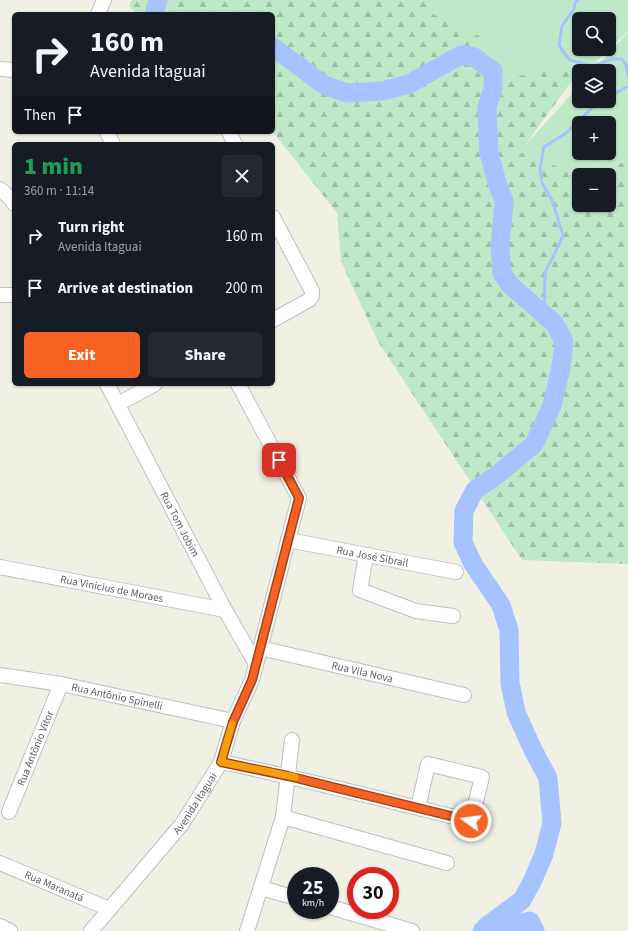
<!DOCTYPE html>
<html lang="en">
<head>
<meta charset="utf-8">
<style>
  body { margin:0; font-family:"Source Sans 3",sans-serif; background:#242831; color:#f1f3f6; height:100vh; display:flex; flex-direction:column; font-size:15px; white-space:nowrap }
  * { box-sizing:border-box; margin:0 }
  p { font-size:13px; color:#9ea1a6 }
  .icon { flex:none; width:22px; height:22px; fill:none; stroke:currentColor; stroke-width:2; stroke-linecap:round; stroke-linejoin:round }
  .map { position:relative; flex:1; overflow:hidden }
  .details { position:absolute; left:12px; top:142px; width:263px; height:244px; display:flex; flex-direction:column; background:#171b24; border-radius:6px; box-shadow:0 1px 3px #0004 }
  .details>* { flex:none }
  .top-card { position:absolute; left:12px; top:12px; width:263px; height:122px; border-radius:6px; box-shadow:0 1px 3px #0004; background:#171b24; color:#f1f3f6; overflow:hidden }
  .fabs { position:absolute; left:572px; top:12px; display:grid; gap:8px }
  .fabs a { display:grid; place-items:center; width:44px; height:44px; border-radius:6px; background:#171b24; box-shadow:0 1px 3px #0004; font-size:20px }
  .speed { position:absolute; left:287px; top:867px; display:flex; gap:8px; font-size:20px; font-weight:700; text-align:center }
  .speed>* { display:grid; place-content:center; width:52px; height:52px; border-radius:50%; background:#171b24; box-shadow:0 1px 3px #0004; line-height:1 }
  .speed small { font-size:10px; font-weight:400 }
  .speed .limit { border:6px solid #d22; background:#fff; color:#111 }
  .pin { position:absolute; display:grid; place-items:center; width:34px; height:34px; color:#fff; margin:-17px; border-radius:8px; box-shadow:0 2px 6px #0006 }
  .me { position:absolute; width:44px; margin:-22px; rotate:284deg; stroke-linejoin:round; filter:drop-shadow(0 0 3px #0008) }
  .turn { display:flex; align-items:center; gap:14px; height:84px; padding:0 12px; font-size:18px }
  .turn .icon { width:52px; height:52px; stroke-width:2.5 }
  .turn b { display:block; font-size:28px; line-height:34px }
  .then { display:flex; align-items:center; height:38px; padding:0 12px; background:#0003; gap:8px; font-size:15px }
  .round { display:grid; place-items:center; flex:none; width:42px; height:42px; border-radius:6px; background:#242831 }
  .summary { display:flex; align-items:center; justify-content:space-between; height:68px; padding:0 12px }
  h1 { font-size:24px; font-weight:800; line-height:30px; color:#1e9e55 }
  .action { display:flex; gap:8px; margin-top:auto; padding:8px 12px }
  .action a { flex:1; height:46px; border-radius:6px; background:#f66223; color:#fff; font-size:16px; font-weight:800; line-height:46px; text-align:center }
  .action a+a { background:#242831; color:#f1f3f6 }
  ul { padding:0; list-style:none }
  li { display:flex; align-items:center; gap:12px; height:52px; padding:0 12px }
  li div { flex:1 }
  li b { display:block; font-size:15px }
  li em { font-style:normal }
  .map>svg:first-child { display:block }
  .green { fill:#bee9c8; fill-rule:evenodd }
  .forest { fill:url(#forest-firs); fill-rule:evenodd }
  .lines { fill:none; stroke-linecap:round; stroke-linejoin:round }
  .stream { stroke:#a4c3ff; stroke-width:3 }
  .river { stroke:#a4c3ff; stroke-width:19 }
  .minor-casing { stroke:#bebfc6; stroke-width:16 }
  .minor { stroke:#fff; stroke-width:14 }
  .route-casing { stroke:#a04017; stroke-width:10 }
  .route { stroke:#f66223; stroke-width:7 }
  .slow { stroke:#f59e0b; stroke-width:7 }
  .labels { text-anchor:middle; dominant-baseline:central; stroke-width:4; stroke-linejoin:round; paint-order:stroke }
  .street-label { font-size:11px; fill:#5c5e66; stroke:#fff }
</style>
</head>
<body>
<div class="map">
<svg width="628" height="931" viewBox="0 0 628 931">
  <defs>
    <pattern id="forest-firs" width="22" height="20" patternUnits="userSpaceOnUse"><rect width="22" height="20" fill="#bee9c8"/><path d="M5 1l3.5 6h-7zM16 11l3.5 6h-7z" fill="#9ec0a6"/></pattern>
  </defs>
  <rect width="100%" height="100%" fill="#f0f0e4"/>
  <!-- green -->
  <g class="green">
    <path d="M428 0H628V31L592 66 490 81 481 37 426 11ZM579 19H609V49H579Z"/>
    <path d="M628 32V162L571 172 519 152 579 86V101H609V71H593ZM579 123H609V153H579Z"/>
  </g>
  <!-- forest -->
  <path class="forest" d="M132 0H428L427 11 481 37 491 81 585 65 579 71 520 152 571 172 628 162V564L522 560 377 340 341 261 337 213 273 132V14H137L129 6ZM579 175H609V205H579Z"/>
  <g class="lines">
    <!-- stream -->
    <g class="stream">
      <polyline points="578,0 575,3 574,9 562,26 559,45 562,50 570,60 592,66 613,59 622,59 626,65 628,76"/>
      <polyline points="609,99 611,96 628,86"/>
      <polyline points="544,315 545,272 557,249 563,235 552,200 542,183 540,169 544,147 566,133 594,106 606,104 608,101"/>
    </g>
    <!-- river -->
    <g class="river">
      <polyline points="154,14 158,0"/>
      <polyline points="273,47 324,85 347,93 383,91 409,84 461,55 474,57 493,71 493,88 487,107 488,131 489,153 497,183 504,201 500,247 502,273 510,285 555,324 564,342 561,367 552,406 534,444 497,475 475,490 464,511 463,542 473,564 501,605 509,630 510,683 516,712 532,748 548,778 552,823 544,854 532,882 522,900 487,926 482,931"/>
      <polyline points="487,926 504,927 530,921 535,931"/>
    </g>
    <!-- minor casing -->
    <g class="minor-casing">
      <g id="minor">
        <polyline points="98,14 104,0"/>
        <polyline points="0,69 14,70"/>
        <polyline points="107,132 113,144"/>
        <polyline points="229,132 235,144"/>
        <polyline points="0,189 11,199 14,204"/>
        <polyline points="273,217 312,291 312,296 309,300 273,320"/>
        <polyline points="0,295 14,295"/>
        <path id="s1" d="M107 384 225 610 256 664"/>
        <polyline points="118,404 155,384"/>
        <path id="s2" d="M288 540 456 572"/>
        <polyline points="366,555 360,590 416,611 453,616"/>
        <path id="s3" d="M0 567 225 610"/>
        <path id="s4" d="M260 648 464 695"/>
        <path id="s5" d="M0 675 61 684 233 721"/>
        <path d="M221 762C305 779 388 801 471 821L482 777 428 764 418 808"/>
        <path id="s6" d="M9 812 61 684"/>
        <polyline points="283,817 447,863"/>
        <path id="s7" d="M0 863 109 909"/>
        <polyline points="261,888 296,898"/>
        <polyline points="330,907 412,931"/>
        <polyline points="0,926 10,931"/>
        <path id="s8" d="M91 931 182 824 221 762 233 721 252 680 299 498 238 384"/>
        <polyline points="247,931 283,817 292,740"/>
      </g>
    </g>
    <!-- minor -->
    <use href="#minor" class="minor"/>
  </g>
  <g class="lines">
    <!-- route casing -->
    <g class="route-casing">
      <polyline id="route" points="279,460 299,498 252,680 233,722 221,762 288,776 471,821"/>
    </g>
    <!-- route -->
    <use href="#route" class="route"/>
    <!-- slow -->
    <polyline class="slow" points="232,724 221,762 295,777"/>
  </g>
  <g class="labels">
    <!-- street labels -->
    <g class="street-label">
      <text stroke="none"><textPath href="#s1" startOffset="158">Rua Tom Jobim</textPath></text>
      <text stroke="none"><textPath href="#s2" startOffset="86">Rua José Sibrail</textPath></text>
      <text stroke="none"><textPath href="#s3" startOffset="114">Rua Vinicius de Moraes</textPath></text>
      <text stroke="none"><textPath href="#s4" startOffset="105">Rua Vila Nova</textPath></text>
      <text stroke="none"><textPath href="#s5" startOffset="119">Rua Antônio Spinelli</textPath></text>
      <text stroke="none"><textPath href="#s6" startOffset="69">Rua Antônio Vitor</textPath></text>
      <text stroke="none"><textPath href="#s8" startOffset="165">Avenida Itaguai</textPath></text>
      <text stroke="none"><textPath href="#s7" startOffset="59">Rua Maranatá</textPath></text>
    </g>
  </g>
</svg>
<div class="fabs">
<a><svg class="icon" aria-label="search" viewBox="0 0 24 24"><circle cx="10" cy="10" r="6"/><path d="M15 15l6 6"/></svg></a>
<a><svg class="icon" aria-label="layers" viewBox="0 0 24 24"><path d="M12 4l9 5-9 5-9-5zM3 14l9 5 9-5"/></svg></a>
<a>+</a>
<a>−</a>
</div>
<div class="speed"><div>25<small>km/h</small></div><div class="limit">30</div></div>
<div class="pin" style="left:279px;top:460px;background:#d93025"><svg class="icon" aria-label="arrive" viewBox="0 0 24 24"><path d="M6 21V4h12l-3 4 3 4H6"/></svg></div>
<svg class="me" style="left:471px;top:821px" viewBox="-20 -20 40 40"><circle r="17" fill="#f66223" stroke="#fff" stroke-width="3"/><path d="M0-11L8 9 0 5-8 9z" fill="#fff"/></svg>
<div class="top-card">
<div class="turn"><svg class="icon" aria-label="right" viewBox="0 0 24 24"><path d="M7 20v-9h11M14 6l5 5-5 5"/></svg><div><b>160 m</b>Avenida Itaguai</div></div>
<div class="then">Then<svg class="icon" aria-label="arrive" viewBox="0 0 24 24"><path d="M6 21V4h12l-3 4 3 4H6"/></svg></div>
</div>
<section class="details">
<div class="summary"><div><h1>1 min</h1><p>360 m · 11:14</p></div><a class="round"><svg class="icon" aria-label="close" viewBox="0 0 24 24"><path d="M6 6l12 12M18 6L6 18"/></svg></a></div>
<ul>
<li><svg class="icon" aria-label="right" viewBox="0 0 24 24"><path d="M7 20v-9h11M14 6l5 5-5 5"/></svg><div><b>Turn right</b><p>Avenida Itaguai</p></div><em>160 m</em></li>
<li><svg class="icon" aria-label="arrive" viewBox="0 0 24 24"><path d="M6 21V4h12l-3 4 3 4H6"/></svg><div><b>Arrive at destination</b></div><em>200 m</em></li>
</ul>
<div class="action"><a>Exit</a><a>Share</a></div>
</section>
</div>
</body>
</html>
